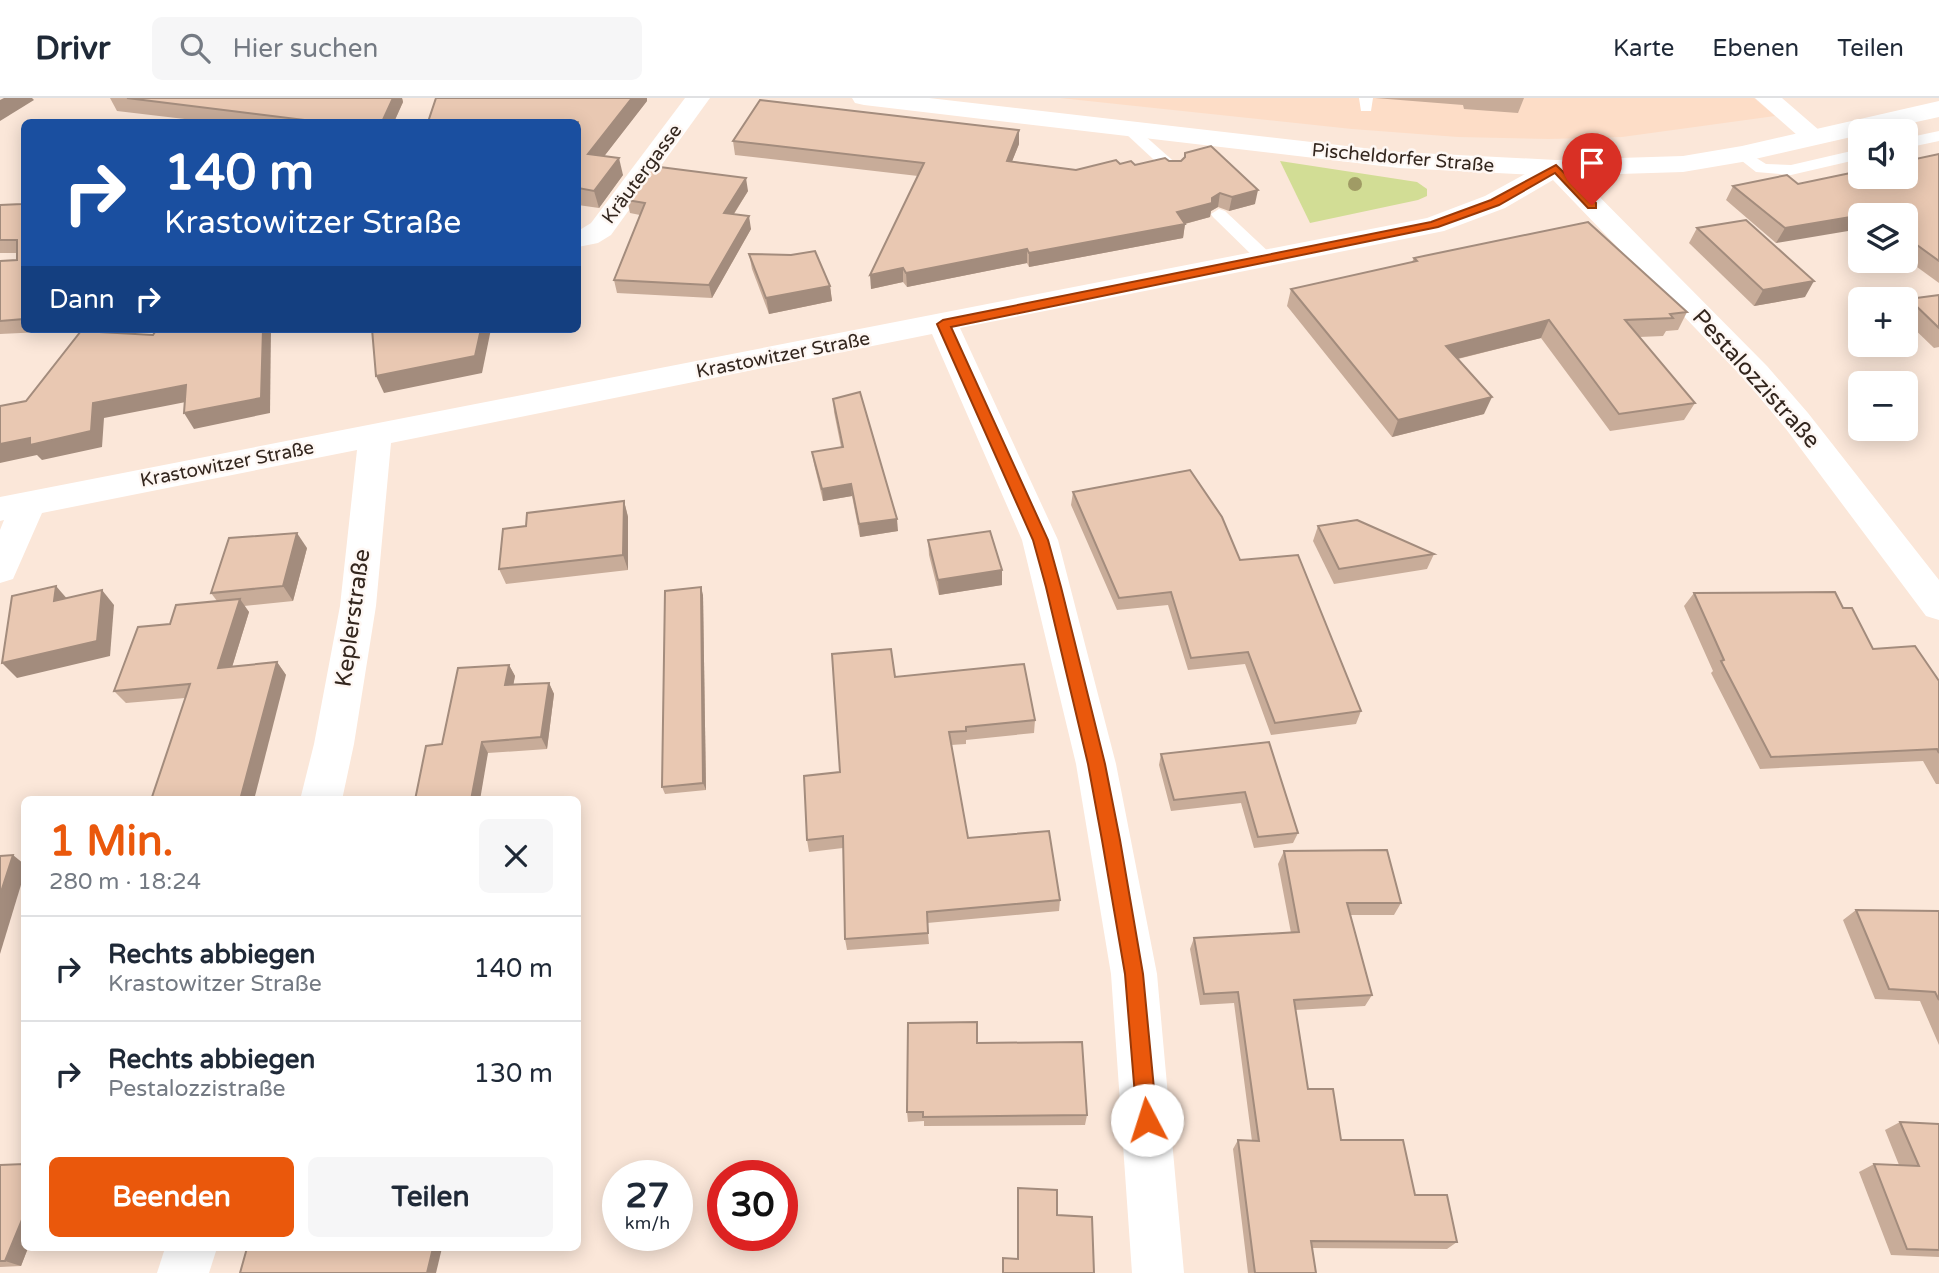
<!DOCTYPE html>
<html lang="de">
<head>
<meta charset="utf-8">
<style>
  body { margin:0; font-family:"Varela Round",sans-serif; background:#f6f6f7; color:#1f2937; height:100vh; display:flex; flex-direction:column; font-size:26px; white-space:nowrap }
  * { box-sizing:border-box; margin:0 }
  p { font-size:23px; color:#747a83 }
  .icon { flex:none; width:38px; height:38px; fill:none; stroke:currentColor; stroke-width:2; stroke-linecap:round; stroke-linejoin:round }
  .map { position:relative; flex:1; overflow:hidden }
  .side { position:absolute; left:21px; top:698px; width:560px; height:455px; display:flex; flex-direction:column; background:#fff; border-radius:10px; box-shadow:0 4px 18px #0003 }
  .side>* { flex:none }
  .guide { position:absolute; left:21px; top:21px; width:560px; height:214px; border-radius:10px; box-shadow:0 4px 18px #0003; background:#1a4fa0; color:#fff; overflow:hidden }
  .buttons { position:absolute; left:1848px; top:21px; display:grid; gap:14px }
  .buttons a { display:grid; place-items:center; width:70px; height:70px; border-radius:10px; background:#fff; box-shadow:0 4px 18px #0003; font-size:35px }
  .speed { position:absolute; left:602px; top:1062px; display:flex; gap:14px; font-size:35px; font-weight:700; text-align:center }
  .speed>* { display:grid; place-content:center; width:91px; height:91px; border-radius:50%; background:#fff; box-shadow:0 4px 18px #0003; line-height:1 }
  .speed small { font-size:18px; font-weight:400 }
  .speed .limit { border:10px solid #d22; background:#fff; color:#111 }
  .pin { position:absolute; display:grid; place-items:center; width:60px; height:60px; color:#fff; margin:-72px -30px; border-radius:50% 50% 50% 0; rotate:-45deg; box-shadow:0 0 7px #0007 }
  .pin .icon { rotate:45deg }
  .me { position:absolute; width:77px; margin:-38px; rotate:355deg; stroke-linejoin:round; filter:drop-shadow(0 0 5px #0008) }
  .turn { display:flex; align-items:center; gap:24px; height:147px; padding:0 28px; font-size:32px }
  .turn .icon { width:91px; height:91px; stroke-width:2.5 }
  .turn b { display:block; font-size:49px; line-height:60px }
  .then { display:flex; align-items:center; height:66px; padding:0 28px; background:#0003; gap:14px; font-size:26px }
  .round { display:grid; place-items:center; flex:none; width:74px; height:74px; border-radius:10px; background:#f6f6f7 }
  .head { display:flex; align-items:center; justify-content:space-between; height:119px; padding:0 28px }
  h1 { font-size:42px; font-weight:700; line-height:52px; color:#ea580c }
  .button { display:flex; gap:14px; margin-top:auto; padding:14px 28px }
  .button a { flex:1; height:80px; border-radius:10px; background:#ea580c; color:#fff; font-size:28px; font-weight:700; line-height:80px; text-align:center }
  .button a+a { background:#f6f6f7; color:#1f2937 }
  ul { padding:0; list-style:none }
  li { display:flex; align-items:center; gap:21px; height:105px; padding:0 28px; border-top:2px solid #e0e1e3 }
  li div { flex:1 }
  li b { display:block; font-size:26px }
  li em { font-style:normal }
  header { display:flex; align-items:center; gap:42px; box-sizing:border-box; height:98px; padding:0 35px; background:#fff; border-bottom:2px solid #e0e1e3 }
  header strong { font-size:33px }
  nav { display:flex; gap:38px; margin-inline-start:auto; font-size:24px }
  .search { width:490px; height:63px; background:#f6f6f7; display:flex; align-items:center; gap:18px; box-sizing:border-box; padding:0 24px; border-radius:10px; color:#747a83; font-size:26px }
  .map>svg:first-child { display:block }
  .built { fill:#fdddc7 }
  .green { fill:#d2dd95 }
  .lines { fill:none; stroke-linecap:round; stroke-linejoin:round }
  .service { fill:#fff; fill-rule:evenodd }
  .minor { fill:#fff; fill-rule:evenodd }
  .secondary { fill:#fff; fill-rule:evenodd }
  .tree { fill:#a09b65 }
  .wall { fill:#c8ac99 }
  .shaded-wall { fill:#a38c7d }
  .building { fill:#e9c8b2; stroke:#a38c7d; stroke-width:2 }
  .route { fill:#ea580c; stroke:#983908; stroke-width:2 }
  .labels { text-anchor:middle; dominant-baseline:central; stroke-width:5; stroke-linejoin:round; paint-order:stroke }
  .far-street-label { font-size:19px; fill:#33261e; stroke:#fef7f3 }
  .street-label { font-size:23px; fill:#33261e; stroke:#fef7f3 }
</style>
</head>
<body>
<header>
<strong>Drivr</strong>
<div class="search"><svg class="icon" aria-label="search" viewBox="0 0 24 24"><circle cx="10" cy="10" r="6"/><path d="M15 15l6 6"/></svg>Hier suchen</div>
<nav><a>Karte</a><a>Ebenen</a><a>Teilen</a></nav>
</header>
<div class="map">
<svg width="1939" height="1175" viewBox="0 0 1939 1175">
  <rect width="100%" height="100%" fill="#fbe7d9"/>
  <!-- built -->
  <polygon class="built" points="1060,0 1754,0 1775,18 1622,39 1549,41 1458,39 1352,31"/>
  <!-- green -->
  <polygon class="green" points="1280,63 1417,84 1427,91 1427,98 1418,102 1310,125"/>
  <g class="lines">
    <!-- service -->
    <g class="service">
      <polygon points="1359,0 1373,0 1371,13 1361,13"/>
      <polygon points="1130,27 1135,29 1179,68 1181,71 1179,74 1167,74 1125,35 1122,32"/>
      <polygon points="1939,33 1939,43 1906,50 1906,40"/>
      <polygon points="1742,51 1766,66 1791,67 1860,51 1860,61 1791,77 1756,74 1737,59 1734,56 1737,53"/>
      <polygon points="1219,111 1225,113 1272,157 1274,161 1272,165 1260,165 1213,119 1211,116"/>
    </g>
    <!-- minor -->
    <g class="minor">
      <polygon points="685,0 710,0 611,137 598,145 578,149 578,133 591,125"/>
      <polygon points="1755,0 1782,0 1827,39 1823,44 1814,47 1805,44"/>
      <polygon points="1556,62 1565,64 1767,268 1808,315 1939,482 1939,522 1926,518 1786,331 1745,282 1553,82 1505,110 1444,133 960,230 1058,442 1116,666 1157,876 1184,1175 1132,1175 1111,876 1076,666 1022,442 932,236 391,345 376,508 354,646 342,702 300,702 314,646 340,508 357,352 42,415 13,481 0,485 0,432 4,422 0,423 0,399 1427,120 1485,98 1547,64"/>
      <polygon points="165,1150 217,1150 209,1175 157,1175"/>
    </g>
    <!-- secondary -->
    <polygon class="secondary" points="852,0 929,0 1399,54 1556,62 1683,58 1742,48 1939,3 1939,19 1875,33 1860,33 1860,37 1742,64 1683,74 1556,78 1399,70 864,7 855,5"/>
  </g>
  <!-- trees -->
  <circle class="tree" cx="1355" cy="86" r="7"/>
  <!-- wall -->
  <g class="wall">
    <polygon points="110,0 402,0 403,4 394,24 210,24 117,13"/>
    <polygon points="1375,0 1524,0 1518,15 1464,11 1463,7"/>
    <polygon points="647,3 604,58 623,77 599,110 578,107 578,24"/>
    <polygon points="1019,32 1019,46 1012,63 1076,72 1120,66 1135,67 1169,63 1181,63 1184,60 1185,55 1255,106 1229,113 1218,109 1211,113 1210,119 1185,126 1183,140 1029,169 1027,165 907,189 903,184 871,191 918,78 735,57 733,43"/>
    <polygon points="1939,56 1939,185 1906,161 1906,117 1860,117 1776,145 1726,102 1733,88 1798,86"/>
    <polygon points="748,93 734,116 751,131 712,200 617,195 614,182 640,117 630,115 627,102"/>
    <polygon points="24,102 24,231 63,231 62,233 0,236 0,163 17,162 17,155 0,155 0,107 22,106"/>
    <polygon points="1697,130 1805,199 1754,208 1689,145"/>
    <polygon points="749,156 830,188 832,203 769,216 752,171"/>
    <polygon points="1414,160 1687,214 1678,232 1666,233 1663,238 1639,239 1695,305 1684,322 1610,333 1541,240 1458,261 1484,316 1392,339 1287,208 1291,191 1412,164"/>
    <polygon points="1939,197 1939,249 1934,250 1906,223 1906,205 1909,201"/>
    <polygon points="833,301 898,433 860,439 852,398 823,403 814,366 812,354 841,349 834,314"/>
    <polygon points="1073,394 1240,462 1361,613 1356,626 1271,637 1245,566 1188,572 1168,507 1117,512 1071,407"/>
    <polygon points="624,403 628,419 628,472 506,486 499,471 526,428"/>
    <polygon points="1318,428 1434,456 1427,471 1334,486 1313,443"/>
    <polygon points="928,442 1002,487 939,497 929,457"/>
    <polygon points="307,450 293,503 244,508 249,514 232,569 277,564 286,577 185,600 126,605 114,593 170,526 217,503 211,495"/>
    <polygon points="1694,495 1843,510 1873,551 1939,583 1939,686 1936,686 1923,663 1760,671 1711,575 1713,573 1684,508"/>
    <polygon points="703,497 706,692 665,696 662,689"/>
    <polygon points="509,567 515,578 513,587 549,585 554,596 547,651 488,655 442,646"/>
    <polygon points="895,579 1035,622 1034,635 966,642 966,646 951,647 968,740 1060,802 1059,813 927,825 929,846 847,852 845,841 843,750 809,754 807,742 840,674"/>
    <polygon points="1269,644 1298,735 1293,745 1254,750 1241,705 1171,713 1159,667 1161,656"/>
    <polygon points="1284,753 1401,805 1394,817 1350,817 1372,897 1365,908 1295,912 1308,991 1341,1042 1415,1097 1457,1144 1447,1151 1312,1150 1316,1175 1248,1175 1233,1051 1238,1042 1252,1043 1234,905 1200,907 1190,851 1194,840 1291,835 1278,766"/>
    <polygon points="1856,812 1939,813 1939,947 1920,903 1875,901 1843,822"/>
    <polygon points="977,945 1087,1017 1085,1027 924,1028 924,1023 908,1024 907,1014"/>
    <polygon points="1900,1024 1939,1026 1939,1159 1891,1157 1859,1074 1874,1066 1899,1067 1885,1032"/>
    <polygon points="0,1067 24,1150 28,1150 21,1168 0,1169"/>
    <polygon points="1018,1090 1057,1117 1017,1161 1018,1097"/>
  </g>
  <!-- shaded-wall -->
  <g class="shaded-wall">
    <polygon points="4,0 32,0 34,2 0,23 0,2"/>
    <polygon points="393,0 402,0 403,4 394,24 382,24"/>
    <polygon points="632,0 647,0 647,3 592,74 588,56"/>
    <polygon points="1019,32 1019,46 1007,76 1007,63"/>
    <polygon points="619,60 623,77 599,110 594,93"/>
    <polygon points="746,80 748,93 726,128 724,115"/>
    <polygon points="1258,92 1255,106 1229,113 1232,99"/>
    <polygon points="1220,95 1218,109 1211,113 1210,119 1184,126 1185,126 1183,140 1029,169 1029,155 1177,114 1212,100"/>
    <polygon points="749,118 751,131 712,200 709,187"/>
    <polygon points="1860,118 1860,131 1776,145 1785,130"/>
    <polygon points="1027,151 1027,165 907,189 906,175"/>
    <polygon points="903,170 903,184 871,191 870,177"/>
    <polygon points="1814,183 1805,199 1754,208 1763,192"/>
    <polygon points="830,188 832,203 769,216 766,200"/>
    <polygon points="1549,222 1541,240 1440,265 1446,248"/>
    <polygon points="263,231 271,231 270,315 194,331 184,315"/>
    <polygon points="481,231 491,231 482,275 384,295 376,278"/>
    <polygon points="186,287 196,302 104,320 102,349 42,362 37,357 0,365 0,346 93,305"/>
    <polygon points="1492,299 1484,316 1392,339 1398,322"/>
    <polygon points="851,386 852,398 823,403 822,391"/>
    <polygon points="624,403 628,419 628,472 623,457"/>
    <polygon points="897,421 898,433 860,439 859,426"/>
    <polygon points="297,435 307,450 293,503 283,488"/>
    <polygon points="1002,472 1002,487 939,497 938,482"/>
    <polygon points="56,488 69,503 54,503"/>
    <polygon points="701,489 703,497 706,692 703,685"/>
    <polygon points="102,492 114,507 110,558 17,580 2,565"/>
    <polygon points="240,501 249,514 228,582 218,570"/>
    <polygon points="277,564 286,577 254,702 240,702"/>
    <polygon points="509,567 515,578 511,599 505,587"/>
    <polygon points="549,585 554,596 547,651 541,639"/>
    <polygon points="482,644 488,655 480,702 471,702"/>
    <polygon points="13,757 24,766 24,777 0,856 0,797"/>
    <polygon points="24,1117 24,1150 28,1150 21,1168 5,1163"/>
    <polygon points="433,1150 442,1150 436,1175 427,1175"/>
  </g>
  <!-- building -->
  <g class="building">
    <polygon points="127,0 393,0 382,24 304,24 305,22"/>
    <polygon points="436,0 632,0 588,56 619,60 594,93 578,90 578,24 428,24"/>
    <polygon points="760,2 1019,32 1007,63 1076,72 1116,62 1120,66 1131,63 1135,67 1165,60 1169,63 1181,63 1185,59 1185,55 1211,48 1258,92 1232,99 1220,95 1212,100 1212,105 1177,114 1185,126 1029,155 1027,151 906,175 903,170 870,177 924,65 733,43"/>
    <polygon points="1939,56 1939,163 1906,139 1906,117 1876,117 1874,115 1785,130 1733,88 1787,77 1798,86 1860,73 1860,79 1906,79 1906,63"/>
    <polygon points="652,68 746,80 724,115 749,118 709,187 614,182 645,105 627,102"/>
    <polygon points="24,102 24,221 0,223 0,163 17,162 17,142 0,142 0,107 22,106"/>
    <polygon points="1746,122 1814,183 1763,192 1697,130"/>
    <polygon points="1588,124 1687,214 1670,216 1673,220 1625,222 1695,305 1619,316 1549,222 1446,248 1492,299 1398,322 1291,191 1417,163 1414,160"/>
    <polygon points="815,153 830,188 766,200 749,156 791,157"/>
    <polygon points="1939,197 1939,230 1909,201"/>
    <polygon points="157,231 263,231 261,300 184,315 186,287 93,305 91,333 30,347 30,340 0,346 0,308 26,303 81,233 153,237"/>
    <polygon points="372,231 481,231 475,258 376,278"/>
    <polygon points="860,294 897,421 859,426 851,386 822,391 812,354 843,349 833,301"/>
    <polygon points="1190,372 1222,419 1240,462 1298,457 1361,613 1275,625 1248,554 1191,560 1171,494 1119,500 1073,394"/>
    <polygon points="624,403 623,457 499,471 503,431 526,428 527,415"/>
    <polygon points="1357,422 1434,456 1339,471 1318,428"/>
    <polygon points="990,433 1002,472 938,482 928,442"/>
    <polygon points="297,435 283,488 211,495 229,440"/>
    <polygon points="56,488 54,503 102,492 97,543 2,565 12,498"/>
    <polygon points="701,489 703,685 662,689 665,493"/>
    <polygon points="1835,494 1843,510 1852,510 1873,551 1915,548 1939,583 1939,655 1937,651 1771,659 1721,563 1724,562 1694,495"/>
    <polygon points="240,501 218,570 277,564 240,702 151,702 190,586 114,593 138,529 170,526 176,507"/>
    <polygon points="891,551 895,579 1024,566 1035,622 966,629 966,633 949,634 968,740 1049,733 1060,802 927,814 928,835 845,841 843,738 807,742 804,678 840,674 832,556"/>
    <polygon points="509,567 505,587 549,585 541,639 482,644 471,702 415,702 426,648 442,646 458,570"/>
    <polygon points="1269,644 1298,735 1258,739 1245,694 1174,702 1161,656"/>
    <polygon points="1387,752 1401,805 1347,805 1372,897 1294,902 1308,991 1333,991 1341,1042 1403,1042 1415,1097 1447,1097 1457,1144 1311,1143 1316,1175 1255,1175 1238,1042 1259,1043 1238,894 1204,896 1194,840 1299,834 1284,753"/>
    <polygon points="13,757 0,797 0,758"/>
    <polygon points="1856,812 1939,813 1939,902 1935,894 1889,891"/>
    <polygon points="977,924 977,945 1082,944 1087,1017 923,1019 923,1014 907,1014 908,925"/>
    <polygon points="1900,1024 1939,1026 1939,1152 1907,1151 1874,1066 1919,1068"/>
    <polygon points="24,1066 24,1117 5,1163 0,1163 0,1067"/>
    <polygon points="1018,1090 1057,1092 1057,1117 1092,1119 1094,1175 1003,1175 1003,1160 1018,1161"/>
    <polygon points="247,1150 433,1150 427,1175 240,1175"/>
  </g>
  <!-- route -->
  <polygon class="route" points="1556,67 1596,105 1596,110 1588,110 1555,75 1499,107 1438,129 951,229 1048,442 1061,489 1105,666 1120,742 1143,876 1157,1022 1154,1029 1147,1032 1140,1029 1137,1022 1125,876 1102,742 1088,666 1046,489 1033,442 937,226 943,222 1431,124 1491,102"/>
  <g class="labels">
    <!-- far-street labels -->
    <g class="far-street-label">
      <text transform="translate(1403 60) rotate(5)">Pischeldorfer Straße</text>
      <text transform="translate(642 76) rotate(-53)">Kräutergasse</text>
      <text transform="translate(783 257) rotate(-11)">Krastowitzer Straße</text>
      <text transform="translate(227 366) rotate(-11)">Krastowitzer Straße</text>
    </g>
    <!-- street labels -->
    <g class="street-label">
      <text transform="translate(1756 281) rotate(48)">Pestalozzistraße</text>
      <text transform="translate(353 520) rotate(-82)">Keplerstraße</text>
    </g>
  </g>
</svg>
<div class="buttons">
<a><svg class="icon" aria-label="sound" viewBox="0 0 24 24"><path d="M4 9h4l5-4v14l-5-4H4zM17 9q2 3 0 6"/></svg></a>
<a><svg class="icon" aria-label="layers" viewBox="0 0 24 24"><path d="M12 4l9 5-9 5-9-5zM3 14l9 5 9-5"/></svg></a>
<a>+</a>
<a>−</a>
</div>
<div class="speed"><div>27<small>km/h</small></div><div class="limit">30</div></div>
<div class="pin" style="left:1592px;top:107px;background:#d93025"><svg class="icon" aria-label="arrive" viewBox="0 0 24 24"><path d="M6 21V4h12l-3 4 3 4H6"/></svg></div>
<svg class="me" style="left:1147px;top:1022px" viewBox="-20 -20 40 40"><circle r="19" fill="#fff"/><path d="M0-13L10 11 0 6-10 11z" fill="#ea580c"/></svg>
<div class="guide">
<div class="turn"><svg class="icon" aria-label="right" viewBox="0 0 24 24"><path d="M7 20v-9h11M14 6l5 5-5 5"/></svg><div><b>140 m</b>Krastowitzer Straße</div></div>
<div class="then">Dann<svg class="icon" aria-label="right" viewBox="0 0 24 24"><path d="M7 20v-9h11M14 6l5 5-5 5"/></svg></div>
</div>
<section class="side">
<div class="head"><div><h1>1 Min.</h1><p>280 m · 18:24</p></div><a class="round"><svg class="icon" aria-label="close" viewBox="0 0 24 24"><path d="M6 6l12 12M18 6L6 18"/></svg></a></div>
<ul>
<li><svg class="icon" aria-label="right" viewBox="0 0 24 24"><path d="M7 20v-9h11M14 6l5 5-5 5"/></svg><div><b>Rechts abbiegen</b><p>Krastowitzer Straße</p></div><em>140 m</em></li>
<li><svg class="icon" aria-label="right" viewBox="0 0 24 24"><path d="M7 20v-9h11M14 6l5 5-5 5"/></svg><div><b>Rechts abbiegen</b><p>Pestalozzistraße</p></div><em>130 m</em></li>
</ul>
<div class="button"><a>Beenden</a><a>Teilen</a></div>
</section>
</div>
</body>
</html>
